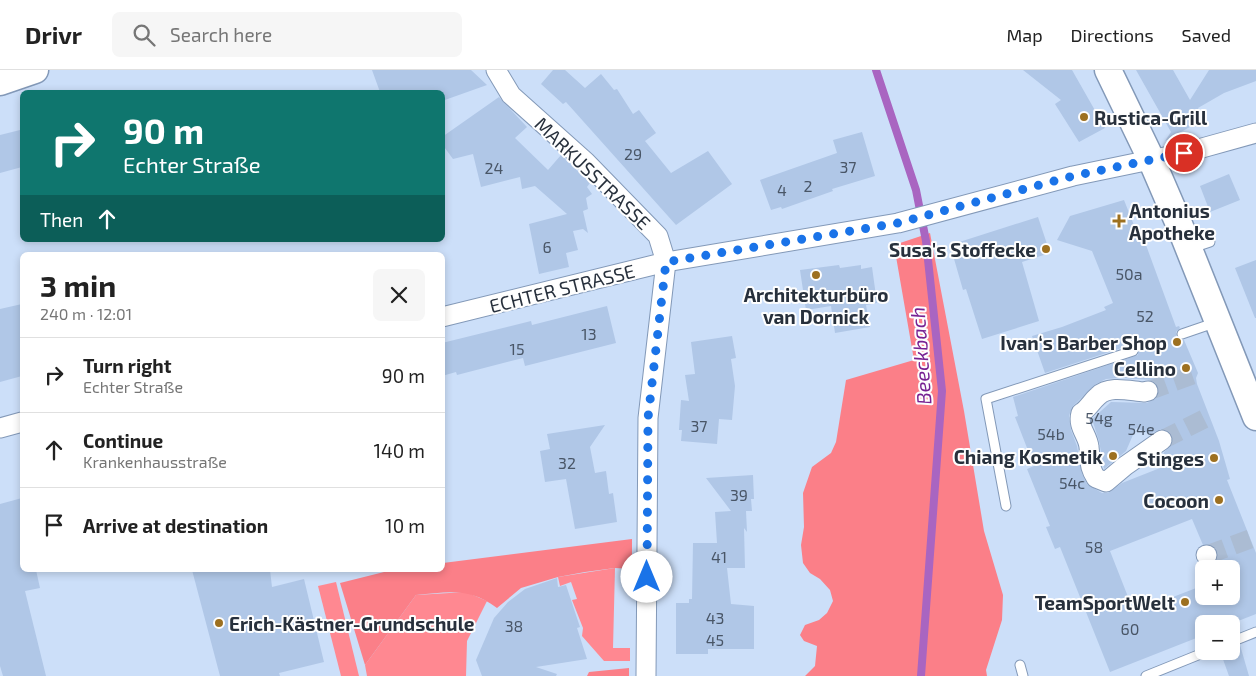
<!DOCTYPE html>
<html lang="en">
<head>
<meta charset="utf-8">
<style>
  body { margin:0; font-family:"Exo 2",sans-serif; background:#f6f6f6; color:#222; height:100vh; display:flex; flex-direction:column; font-size:19px; white-space:nowrap }
  * { box-sizing:border-box; margin:0 }
  p { font-size:16px; color:#767676 }
  .icon { flex:none; width:28px; height:28px; fill:none; stroke:currentColor; stroke-width:2; stroke-linecap:round; stroke-linejoin:round }
  .map { position:relative; flex:1; overflow:hidden }
  .sheet { position:absolute; left:20px; top:182px; width:425px; height:320px; display:flex; flex-direction:column; background:#fff; border-radius:8px; box-shadow:0 2px 8px #0003 }
  .sheet>* { flex:none }
  .hud { position:absolute; left:20px; top:20px; width:425px; height:152px; border-radius:8px; box-shadow:0 2px 8px #0003; background:#0f766e; color:#fff; overflow:hidden }
  .buttons { position:absolute; left:1195px; top:490px; display:grid; gap:10px }
  .buttons a { display:grid; place-items:center; width:45px; height:45px; border-radius:8px; background:#fff; box-shadow:0 2px 8px #0003; font-size:25px }
  .pin { position:absolute; display:grid; place-items:center; width:42px; height:42px; color:#fff; margin:-21px; border:2px solid #fff; border-radius:50%; box-shadow:0 1px 5px #0007 }
  .me { position:absolute; width:55px; margin:-28px; rotate:0deg; stroke-linejoin:round; filter:drop-shadow(0 0 4px #0008) }
  .turn { display:flex; align-items:center; gap:18px; height:105px; padding:0 20px; font-size:22px }
  .turn .icon { width:65px; height:65px; stroke-width:2.5 }
  .turn b { display:block; font-size:35px; line-height:42px }
  .then { display:flex; align-items:center; height:48px; padding:0 20px; background:#0003; gap:10px; font-size:19px }
  .round { display:grid; place-items:center; flex:none; width:52px; height:52px; border-radius:8px; background:#f6f6f6 }
  .head { display:flex; align-items:center; justify-content:space-between; height:85px; padding:0 20px }
  h1 { font-size:30px; font-weight:700; line-height:38px }
  ul { padding:0; list-style:none }
  li { display:flex; align-items:center; gap:15px; height:75px; padding:0 20px; border-top:1px solid #e0e0e0 }
  li div { flex:1 }
  li b { display:block; font-size:19px }
  li em { font-style:normal }
  header { display:flex; align-items:center; gap:30px; box-sizing:border-box; height:70px; padding:0 25px; background:#fff; border-bottom:1px solid #e0e0e0 }
  header strong { font-size:24px }
  nav { display:flex; gap:28px; margin-inline-start:auto; font-size:18px }
  .search { width:350px; height:45px; background:#f6f6f6; display:flex; align-items:center; gap:12px; box-sizing:border-box; padding:0 18px; border-radius:8px; color:#767676; font-size:19px }
  .map>svg:first-child { display:block }
  .green { fill:#ff8891 }
  .forest { fill:#fb7f88 }
  .lines { fill:none; stroke-linecap:round; stroke-linejoin:round }
  .stream { stroke:#a965c1; stroke-width:8 }
  .building { fill:#b0c7e7; fill-rule:evenodd }
  .street-tunnel { stroke:#abbcd3; stroke-width:19; stroke-dasharray:19 9; stroke-linecap:butt }
  .lane-casing { stroke:#8399b8; stroke-width:11 }
  .street-casing { stroke:#8399b8; stroke-width:21 }
  .secondary-casing { stroke:#8399b8; stroke-width:29 }
  .lane { stroke:#fff; stroke-width:9 }
  .street { stroke:#fff; stroke-width:19 }
  .secondary { stroke:#fff; stroke-width:26 }
  .route { stroke:#1a73e8; stroke-width:9; stroke-dasharray:0 16.2 }
  .poi-dot { fill:#9d7020; stroke:#fefefe; stroke-width:2 }
  .labels { text-anchor:middle; dominant-baseline:central; stroke-width:4; stroke-linejoin:round; paint-order:stroke }
  .number-label { font-size:16px; fill:#495667 }
  .poi-label { font-size:19px; font-weight:bold; fill:#27303c; stroke:#fefefe; text-anchor:end }
  .street-label { font-size:19px; fill:#27303c; stroke:#fefefe }
  .water-label { font-size:20px; font-style:italic; fill:#772192; stroke:#fefefe }
</style>
</head>
<body>
<header>
<strong>Drivr</strong>
<div class="search"><svg class="icon" aria-label="search" viewBox="0 0 24 24"><circle cx="10" cy="10" r="6"/><path d="M15 15l6 6"/></svg>Search here</div>
<nav><a>Map</a><a>Directions</a><a>Saved</a></nav>
</header>
<div class="map">
<svg width="1256" height="606" viewBox="0 0 1256 606">
  <rect width="100%" height="100%" fill="#ccdff9"/>
  <!-- green -->
  <g class="green">
    <polygon points="615,498 613,578 630,578 630,591 604,591 582,566 583,558 572,530 577,529 571,512 560,516 558,507"/>
    <polygon points="336,512 359,606 341,606 318,516"/>
    <polygon points="466,522 487,531 467,571 466,606 367,606 365,595 416,525"/>
  </g>
  <!-- forest -->
  <g class="forest">
    <polygon points="930,163 964,341 984,461 1003,525 1002,550 986,600 987,606 805,606 815,596 817,576 804,571 800,565 805,555 819,550 827,543 833,531 830,520 820,509 810,503 803,493 801,475 804,457 803,423 812,397 831,383 836,372 846,310 914,290 894,175"/>
    <path d="M632 469V499L615 498 585 502 558 507 521 518 497 538C469 517 449 522 416 525L365 595 340 513 392 500H442L443 493Z"/>
    <polygon points="629,598 629,606 587,606 589,602"/>
  </g>
  <g class="lines">
    <!-- stream -->
    <polyline class="stream" points="876,0 916,120 926,171 942,321 921,606"/>
  </g>
  <!-- building -->
  <g class="building">
    <polygon points="372,0 471,0 487,15 442,31 442,22 380,22"/>
    <polygon points="553,0 565,0 585,18 601,4 614,20 617,19 633,44 639,40 656,63 645,71 671,103 708,81 732,114 676,155 566,32 563,34 541,14"/>
    <polygon points="1023,0 1072,0 1105,58 1079,72 1055,34 1061,30"/>
    <polygon points="1136,0 1173,0 1190,30 1209,0 1256,0 1256,11 1224,23 1198,38 1204,49 1165,71 1171,62"/>
    <polygon points="499,27 527,57 515,68 548,100 561,85 590,113 587,117 592,124 586,128 588,139 583,141 588,163 583,159 573,161 578,180 566,183 569,197 539,204 529,154 567,144 535,116 522,119 520,107 481,117 473,84 453,89 442,74 442,67"/>
    <polygon points="20,60 22,71 22,97 0,103 0,65"/>
    <polygon points="862,62 875,106 832,119 833,121 782,139 781,137 771,140 760,110 837,83 833,70"/>
    <polygon points="1229,104 1240,130 1210,142 1200,116"/>
    <path d="M1124 130 1141 173 1146 175 1176 257 1179 256 1180 258 1176 262V266L1180 270H1184L1198 303 1196 308 1197 314 1219 371 1230 409 1227 410 1256 483V544L1233 553 1236 563 1231 565V554H1204V565L1110 602 1060 477 1055 479 1046 457 1050 456 1027 399 1034 396 1015 347 1018 346 1013 327 1138 285 1137 277 1131 275 1045 303 1032 266 1062 257 1106 240 1104 237 1113 233 1092 181 1057 170 1070 146ZM1121 308 1152 310 1159 318V324L1155 329 1147 333 1111 332 1092 349 1099 371 1104 399 1126 381 1136 358 1150 364 1161 359 1166 360 1171 364 1173 369 1172 375 1164 382 1160 398 1122 413 1108 423H1102L1087 414 1082 404 1077 376 1071 360 1069 346 1072 337 1096 314 1106 309ZM1192 449 1203 475H1212L1217 480 1218 485 1216 491 1211 495 1212 499H1231V526H1204V515L1134 542 1110 481Z"/>
    <polygon points="1038,147 1050,183 1022,192 1039,251 982,269 966,219 963,220 950,175"/>
    <polygon points="1256,190 1256,248 1255,248 1235,198"/>
    <polygon points="839,195 840,198 861,195 861,199 872,197 877,233 866,235 870,257 835,263 831,236 806,240 800,200"/>
    <polygon points="22,234 22,306 0,312 0,239"/>
    <polygon points="607,236 616,273 525,296 523,288 457,305 456,302 442,306 442,273 531,251 532,255"/>
    <polygon points="732,266 736,288 731,289 735,316 732,350 719,349 717,374 681,371 682,360 679,360 681,330 689,331 685,305 695,304 691,272"/>
    <polygon points="605,355 590,377 595,403 606,401 609,424 613,423 617,452 575,459 566,409 545,412 540,381 550,379 547,364"/>
    <polygon points="753,405 754,429 751,429 752,441 746,441 747,462 744,458 745,498 727,498 731,534 754,536 754,579 708,579 708,584 676,584 676,533 689,533 689,529 692,529 693,473 717,473 715,442 731,441 706,408"/>
    <polygon points="22,428 22,500 36,500 40,518 25,521 46,606 3,606 0,596 0,434"/>
    <polygon points="192,500 270,500 272,517 304,509 324,592 279,603 280,606 220,606"/>
    <polygon points="557,508 558,517 566,515 580,557 577,558 587,589 536,597 557,604 556,606 482,606 476,590 494,548 508,532 525,519"/>
    <polygon points="1240,575 1249,606 1229,606 1220,581 1231,581 1231,578"/>
  </g>
  <g class="lines">
    <!-- street-tunnel -->
    <g class="street-tunnel">
      <polyline points="1148,321 1198,303"/>
      <polyline points="1162,370 1210,346"/>
      <polyline points="1207,485 1250,469"/>
    </g>
    <!-- lane casing -->
    <g class="lane-casing">
      <g id="lane">
        <polyline points="1192,178 1210,172"/>
        <polyline points="1182,264 1217,252"/>
        <polyline points="1006,436 986,329 1133,281"/>
        <polyline points="1231,572 1256,562"/>
        <polyline points="1020,595 1023,606"/>
        <polyline points="1146,606 1208,581"/>
      </g>
    </g>
    <!-- street casing -->
    <g class="street-casing">
      <g id="street">
        <polyline points="496,0 511,25 586,92 658,166 666,192 648,348 646,606"/>
        <polyline points="442,247 666,192 898,153 1073,106 1184,83 1256,63"/>
        <path d="M1148 321 1144 322C1130 321 1109 315 1098 326 1091 332 1088 339 1081 343 1077 357 1088 365 1089 377 1091 392 1088 395 1096 408L1106 412 1125 396 1162 370"/>
        <polyline points="0,358 22,352"/>
        <polyline points="1206,485 1207,485"/>
      </g>
    </g>
    <!-- secondary casing -->
    <g class="secondary-casing">
      <g id="secondary">
        <polyline points="1108,0 1151,89 1179,154 1256,347"/>
        <polyline points="0,12 35,0"/>
      </g>
    </g>
    <!-- lane -->
    <use href="#lane" class="lane"/>
    <!-- street -->
    <use href="#street" class="street"/>
    <!-- secondary -->
    <use href="#secondary" class="secondary"/>
  </g>
  <g class="lines">
    <!-- route -->
    <polyline class="route" points="647,507 648,348 666,192 898,153 1073,106 1184,83"/>
  </g>
  <!-- markers -->
  <g class="poi-dot">
    <circle cx="1084" cy="47" r="5"/>
    <path d="M1116.5 143.5h5v5h5v5h-5v5h-5v-5h-5v-5h5z"/>
    <circle cx="1046" cy="179" r="5"/>
    <circle cx="816" cy="205" r="5"/>
    <circle cx="1177" cy="272" r="5"/>
    <circle cx="1186" cy="298" r="5"/>
    <circle cx="1113" cy="386" r="5"/>
    <circle cx="1214" cy="388" r="5"/>
    <circle cx="1219" cy="430" r="5"/>
    <circle cx="1185" cy="532" r="5"/>
    <circle cx="219" cy="553" r="5"/>
  </g>
  <g class="labels">
    <!-- number labels -->
    <g class="number-label">
      <text x="633" y="83">29</text>
      <text x="848" y="96">37</text>
      <text x="494" y="97">24</text>
      <text x="808" y="115">2</text>
      <text x="782" y="119">4</text>
      <text x="547" y="176">6</text>
      <text x="1129" y="203">50a</text>
      <text x="1145" y="245">52</text>
      <text x="589" y="263">13</text>
      <text x="517" y="278">15</text>
      <text x="1099" y="347">54g</text>
      <text x="699" y="355">37</text>
      <text x="1141" y="358">54e</text>
      <text x="1051" y="363">54b</text>
      <text x="567" y="392">32</text>
      <text x="1072" y="412">54c</text>
      <text x="739" y="424">39</text>
      <text x="1094" y="476">58</text>
      <text x="719" y="486">41</text>
      <text x="715" y="547">43</text>
      <text x="514" y="555">38</text>
      <text x="1130" y="558">60</text>
      <text x="715" y="569">45</text>
    </g>
    <!-- poi labels -->
    <g class="poi-label">
      <text x="1094" y="47" text-anchor="start">Rustica-Grill</text>
      <text x="1129" y="140" text-anchor="start">Antonius<tspan x="1129" dy="22">Apotheke</tspan></text>
      <text x="1036" y="179">Susa's Stoffecke</text>
      <text x="816" y="224" text-anchor="middle">Architekturbüro<tspan x="816" dy="22">van Dornick</tspan></text>
      <text x="1167" y="272">Ivan‘s Barber Shop</text>
      <text x="1176" y="298">Cellino</text>
      <text x="1103" y="386">Chiang Kosmetik</text>
      <text x="1204" y="388">Stinges</text>
      <text x="1209" y="430">Cocoon</text>
      <text x="1175" y="532">TeamSportWelt</text>
      <text x="229" y="553" text-anchor="start">Erich-Kästner-Grundschule</text>
    </g>
    <!-- street labels -->
    <g class="street-label">
      <text transform="translate(593 103) rotate(44)">MARKUSSTRASSE</text>
      <text transform="translate(562 218) rotate(-14)">ECHTER STRASSE</text>
    </g>
    <!-- water labels -->
    <g class="water-label">
      <text transform="translate(920 286) rotate(-94)">Beeckbach</text>
    </g>
  </g>
</svg>
<div class="buttons">
<a>+</a>
<a>−</a>
</div>
<div class="pin" style="left:1184px;top:83px;background:#d93025"><svg class="icon" aria-label="arrive" viewBox="0 0 24 24"><path d="M6 21V4h12l-3 4 3 4H6"/></svg></div>
<svg class="me" style="left:647px;top:507px" viewBox="-20 -20 40 40"><circle r="19" fill="#fff"/><path d="M0-13L10 11 0 6-10 11z" fill="#1a73e8"/></svg>
<div class="hud">
<div class="turn"><svg class="icon" aria-label="right" viewBox="0 0 24 24"><path d="M7 20v-9h11M14 6l5 5-5 5"/></svg><div><b>90 m</b>Echter Straße</div></div>
<div class="then">Then<svg class="icon" aria-label="ahead" viewBox="0 0 24 24"><path d="M12 20V5M6 11l6-6 6 6"/></svg></div>
</div>
<section class="sheet">
<div class="head"><div><h1>3 min</h1><p>240 m · 12:01</p></div><a class="round"><svg class="icon" aria-label="close" viewBox="0 0 24 24"><path d="M6 6l12 12M18 6L6 18"/></svg></a></div>
<ul>
<li><svg class="icon" aria-label="right" viewBox="0 0 24 24"><path d="M7 20v-9h11M14 6l5 5-5 5"/></svg><div><b>Turn right</b><p>Echter Straße</p></div><em>90 m</em></li>
<li><svg class="icon" aria-label="ahead" viewBox="0 0 24 24"><path d="M12 20V5M6 11l6-6 6 6"/></svg><div><b>Continue</b><p>Krankenhausstraße</p></div><em>140 m</em></li>
<li><svg class="icon" aria-label="arrive" viewBox="0 0 24 24"><path d="M6 21V4h12l-3 4 3 4H6"/></svg><div><b>Arrive at destination</b></div><em>10 m</em></li>
</ul>
</section>
</div>
</body>
</html>
